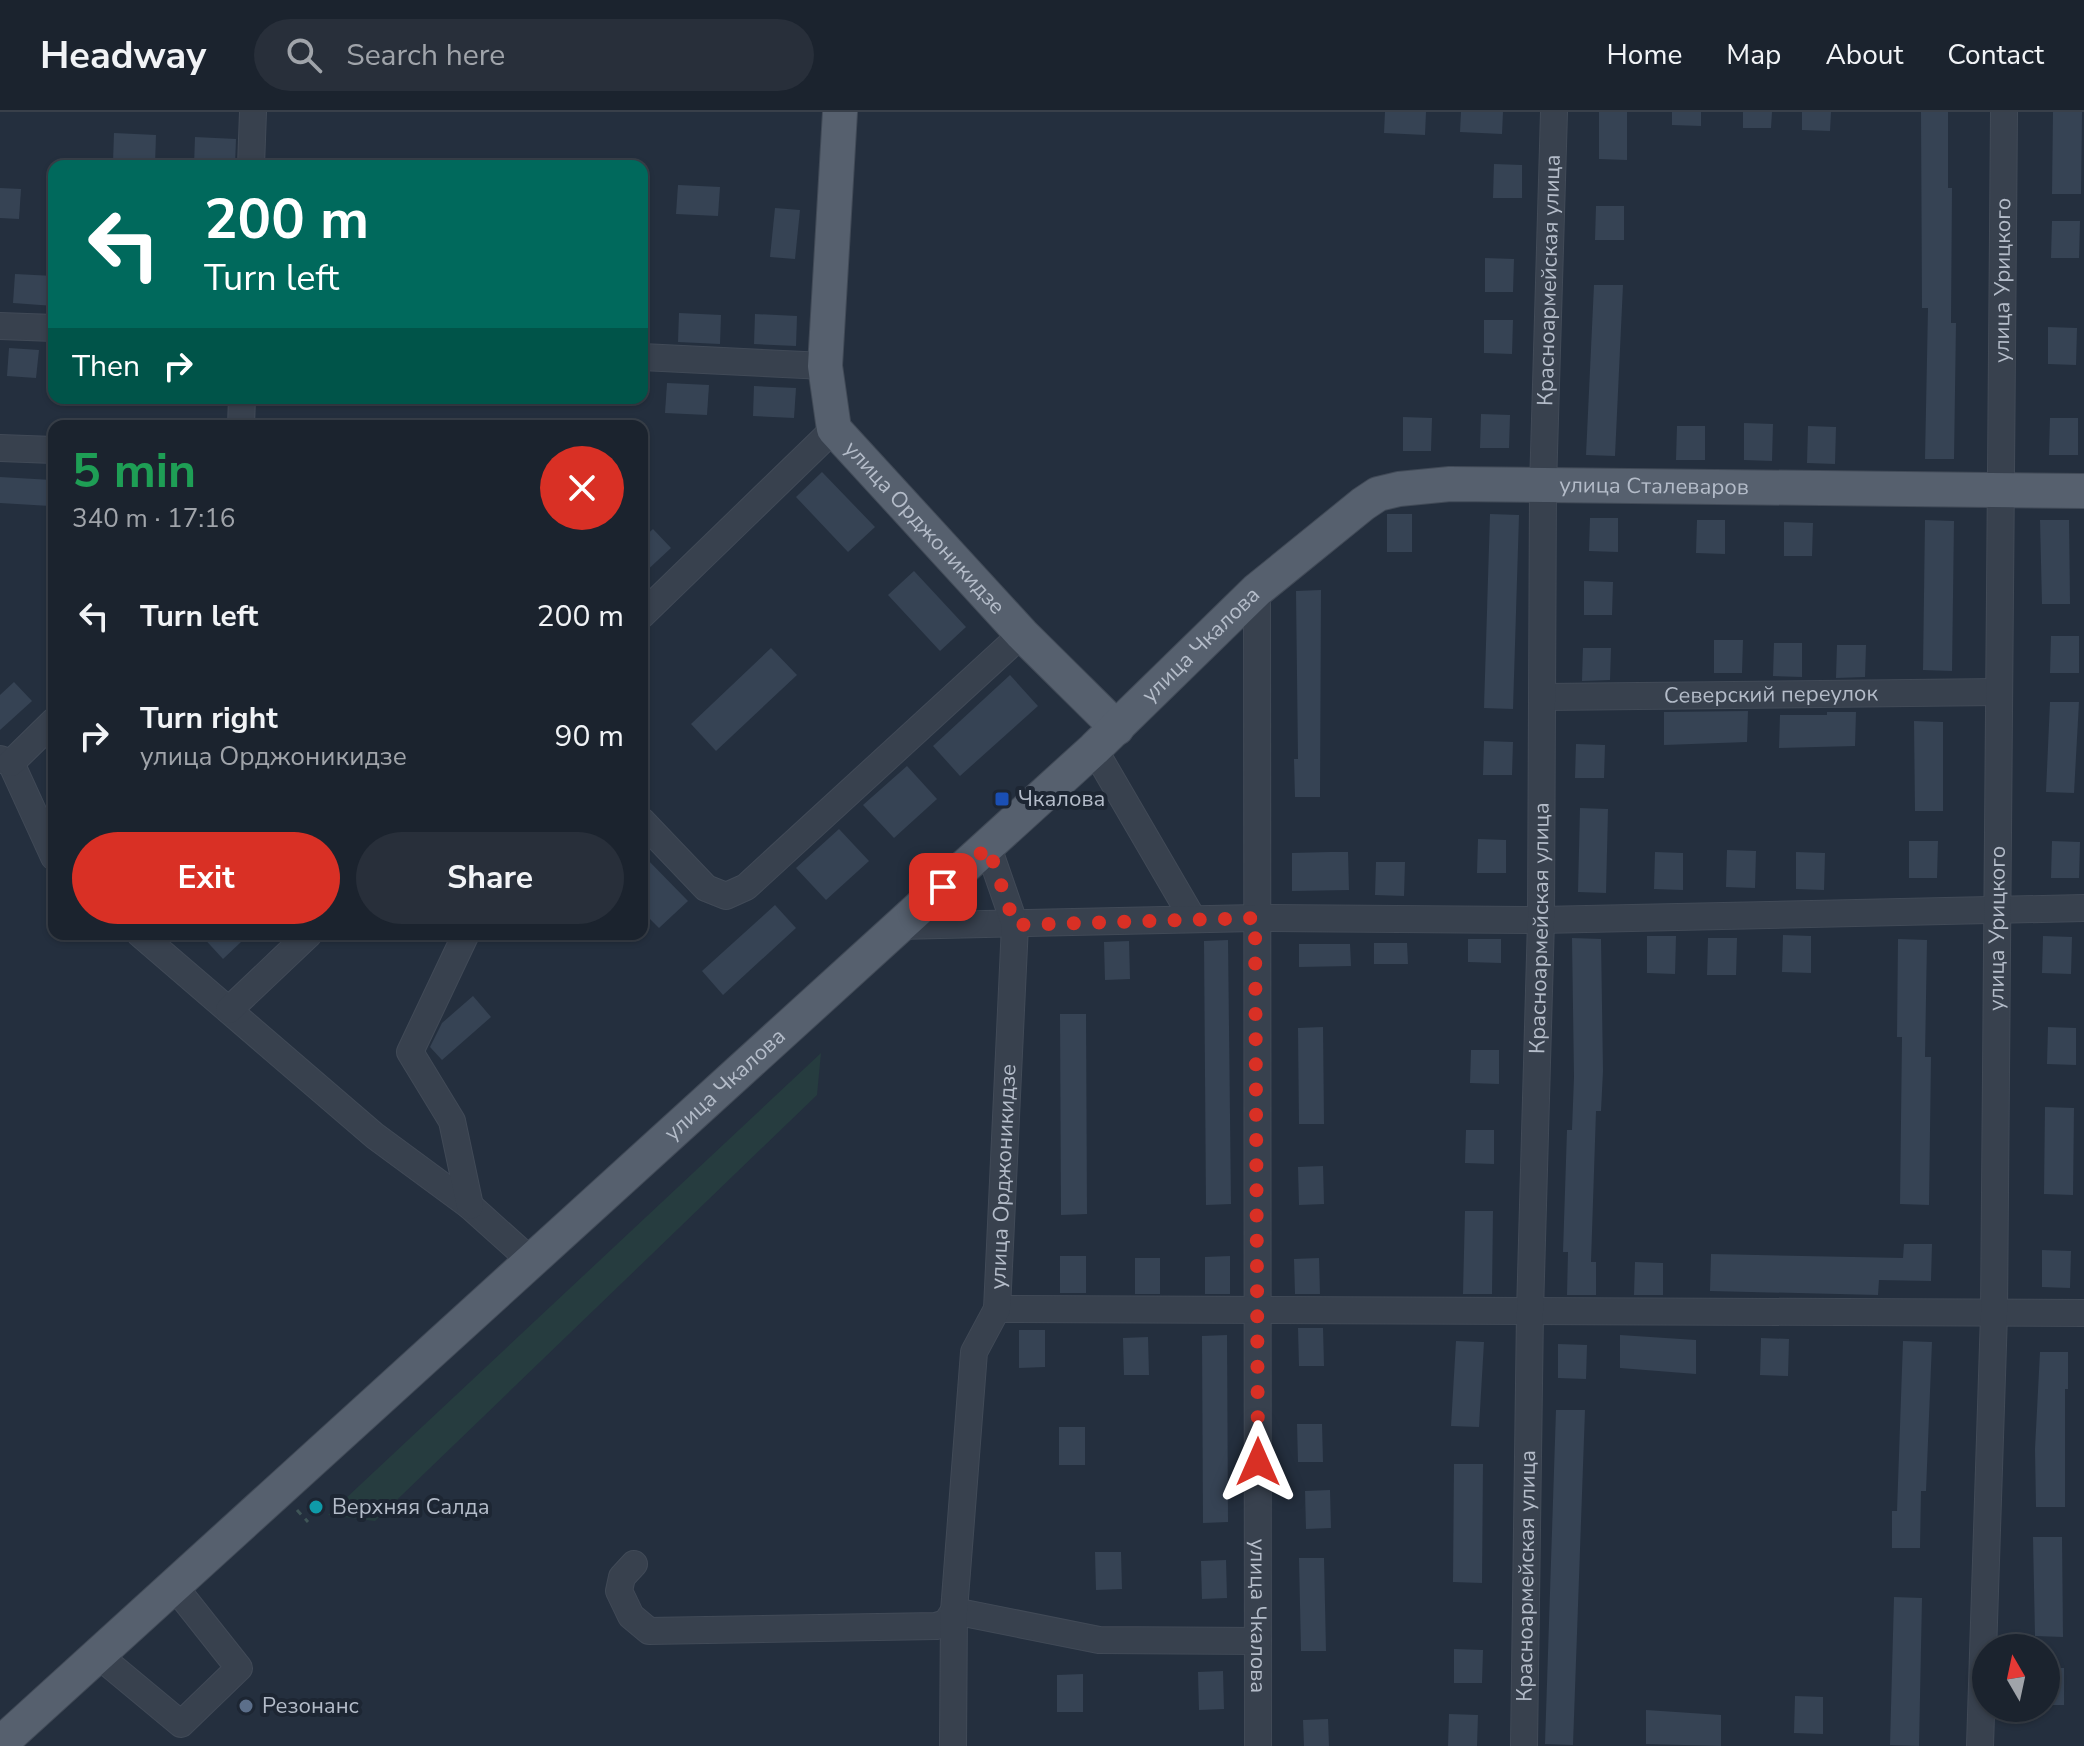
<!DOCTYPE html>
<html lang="en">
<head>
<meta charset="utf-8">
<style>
  body { margin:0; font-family:"Nunito Sans",sans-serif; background:#282f3a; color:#f1f3f6; height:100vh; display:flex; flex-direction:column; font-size:30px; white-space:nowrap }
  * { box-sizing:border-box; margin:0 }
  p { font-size:26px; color:#a0a4aa }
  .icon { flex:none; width:44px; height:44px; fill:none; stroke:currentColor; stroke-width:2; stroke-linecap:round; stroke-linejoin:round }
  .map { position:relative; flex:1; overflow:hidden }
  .side { position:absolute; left:48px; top:308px; width:600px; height:520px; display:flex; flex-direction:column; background:#1b232e; border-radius:16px; box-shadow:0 2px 6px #0004,0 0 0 2px #39404a }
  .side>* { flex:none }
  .top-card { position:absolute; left:48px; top:48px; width:600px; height:244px; border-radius:16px; box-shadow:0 2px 6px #0004,0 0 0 2px #39404a; background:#00695c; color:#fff; overflow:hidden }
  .needle { width:52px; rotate:351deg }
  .controls { position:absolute; left:1972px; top:1522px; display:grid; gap:16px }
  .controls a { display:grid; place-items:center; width:88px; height:88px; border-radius:50%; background:#1b232e; box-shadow:0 2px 6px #0004,0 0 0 2px #39404a; font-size:40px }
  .pin { position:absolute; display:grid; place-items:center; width:68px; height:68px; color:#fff; margin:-34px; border-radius:16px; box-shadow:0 4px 12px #0006 }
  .me { position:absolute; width:88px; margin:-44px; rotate:0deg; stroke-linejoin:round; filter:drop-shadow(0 0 6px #0008) }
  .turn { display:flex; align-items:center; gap:28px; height:168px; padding:0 24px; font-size:36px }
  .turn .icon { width:104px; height:104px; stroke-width:2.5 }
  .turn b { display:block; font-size:56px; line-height:68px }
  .then { display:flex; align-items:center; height:76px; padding:0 24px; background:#0003; gap:16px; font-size:30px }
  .round { display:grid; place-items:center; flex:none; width:84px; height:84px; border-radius:42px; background:#282f3a }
  .head { display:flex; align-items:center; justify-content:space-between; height:136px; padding:0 24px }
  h1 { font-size:48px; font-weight:700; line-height:60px; color:#1e9e55 }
  .primary-button { display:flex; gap:16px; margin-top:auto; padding:16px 24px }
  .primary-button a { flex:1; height:92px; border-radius:48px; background:#d93025; color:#fff; font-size:32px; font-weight:700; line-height:92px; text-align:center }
  .primary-button a+a { background:#282f3a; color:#f1f3f6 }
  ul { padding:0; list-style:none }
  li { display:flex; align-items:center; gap:24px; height:120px; padding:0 24px }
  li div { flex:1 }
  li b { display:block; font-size:30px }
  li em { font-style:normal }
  header { display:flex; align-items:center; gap:48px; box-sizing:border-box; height:112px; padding:0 40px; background:#1b232e; border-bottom:2px solid #39404a }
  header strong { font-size:38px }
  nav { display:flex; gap:44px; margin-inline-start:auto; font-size:28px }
  .search { width:560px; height:72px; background:#282f3a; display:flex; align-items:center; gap:20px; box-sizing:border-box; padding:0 28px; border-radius:44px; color:#a0a4aa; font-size:30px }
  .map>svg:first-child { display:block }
  .green { fill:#263c3f }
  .building { fill:#364354 }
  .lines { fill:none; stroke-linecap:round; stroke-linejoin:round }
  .minor-casing { stroke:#414a57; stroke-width:28 }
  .major-casing { stroke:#414a57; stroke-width:36 }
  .path { stroke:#3f5557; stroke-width:3; stroke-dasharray:6 6; stroke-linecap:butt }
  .minor { stroke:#38414e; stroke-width:26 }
  .major { stroke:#56606e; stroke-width:34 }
  .route { stroke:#d93025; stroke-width:14; stroke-dasharray:0 25.2 }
  .transit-dot { fill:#1a4fb4; stroke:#1d2633; stroke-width:3 }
  .culture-dot { fill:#0f9aa8; stroke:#1d2633; stroke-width:3 }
  .service-dot { fill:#5c6f8a; stroke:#1d2633; stroke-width:3 }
  .labels { text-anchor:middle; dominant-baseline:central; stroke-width:8; stroke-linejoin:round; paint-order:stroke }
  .street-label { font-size:22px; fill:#b4bcc9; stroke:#1d2633 }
  .poi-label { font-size:22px; fill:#b4bcc9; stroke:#1d2633; text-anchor:start }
</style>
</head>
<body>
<header>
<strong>Headway</strong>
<div class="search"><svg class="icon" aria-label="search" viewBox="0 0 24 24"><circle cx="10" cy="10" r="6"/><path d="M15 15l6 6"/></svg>Search here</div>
<nav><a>Home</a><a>Map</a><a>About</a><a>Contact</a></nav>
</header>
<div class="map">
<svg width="2084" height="1634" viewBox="0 0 2084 1634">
  <rect width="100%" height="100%" fill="#242f3e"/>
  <!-- green -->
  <polygon class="green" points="821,941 817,983 375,1409 328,1403"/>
  <!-- building -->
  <g class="building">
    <polygon points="1385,0 1426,0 1425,23 1384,21"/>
    <polygon points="1461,0 1503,0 1502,22 1460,20"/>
    <polygon points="1599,0 1627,0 1627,48 1599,47"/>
    <polygon points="1672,0 1701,0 1701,14 1672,13"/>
    <polygon points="1743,0 1772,0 1771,16 1743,16"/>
    <polygon points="1802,0 1831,0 1830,19 1802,18"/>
    <polygon points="1921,0 1948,0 1948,76 1952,76 1951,211 1956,211 1954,347 1925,347 1928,196 1922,196"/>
    <polygon points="2053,0 2082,0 2081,82 2052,82"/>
    <polygon points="114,21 156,23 155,53 113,50"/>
    <polygon points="195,25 236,27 235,54 194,54"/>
    <polygon points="1494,52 1522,53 1522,86 1493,86"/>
    <polygon points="678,73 720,75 718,104 676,102"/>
    <polygon points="0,76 21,77 19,107 0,106"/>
    <polygon points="1596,94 1624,94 1624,128 1595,128"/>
    <polygon points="775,96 800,98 795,147 770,145"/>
    <polygon points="2052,109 2080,109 2079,146 2051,146"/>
    <polygon points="1485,146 1514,147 1513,180 1485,180"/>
    <polygon points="15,162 54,164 54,194 13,191"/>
    <polygon points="1594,173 1623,173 1615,344 1586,343"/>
    <polygon points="679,201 721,203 720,232 678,230"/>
    <polygon points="755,202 797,204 796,234 754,232"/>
    <polygon points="1484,208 1513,208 1512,242 1484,241"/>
    <polygon points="2048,215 2077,216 2076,253 2048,252"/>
    <polygon points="9,236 39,238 36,266 7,264"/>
    <polygon points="667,271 709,273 707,303 665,301"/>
    <polygon points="754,274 796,276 794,306 753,304"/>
    <polygon points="1481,302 1510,303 1509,336 1480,336"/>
    <polygon points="1403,305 1432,306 1431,339 1403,339"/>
    <polygon points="2050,306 2078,306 2078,343 2049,343"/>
    <polygon points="1744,311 1773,312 1772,349 1744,348"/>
    <polygon points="1677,314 1705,314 1705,348 1676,348"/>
    <polygon points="1808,314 1836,315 1835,352 1807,351"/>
    <polygon points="822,360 875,415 848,440 796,385"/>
    <polygon points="0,365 52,368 50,394 0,391"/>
    <rect x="1387" y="402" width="25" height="38"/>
    <polygon points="1490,402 1519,403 1513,597 1484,596"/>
    <polygon points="1590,406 1618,406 1618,440 1589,439"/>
    <polygon points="1697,408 1725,408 1725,442 1696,441"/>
    <polygon points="1925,408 1954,409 1952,559 1923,558"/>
    <polygon points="2040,408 2069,408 2070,492 2042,492"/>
    <polygon points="1784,410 1813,411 1812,444 1784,444"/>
    <polygon points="653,417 671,436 642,463 642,427"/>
    <polygon points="914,459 966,515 940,539 888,483"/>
    <polygon points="1584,469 1613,470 1612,503 1584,503"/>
    <polygon points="1321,478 1320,685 1295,685 1294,647 1298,647 1296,479"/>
    <polygon points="2051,524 2079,524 2079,561 2050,561"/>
    <polygon points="1714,528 1743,528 1742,561 1714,561"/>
    <polygon points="1774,531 1802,531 1802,565 1773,564"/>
    <polygon points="1837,533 1866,533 1865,565 1836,566"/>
    <polygon points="771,536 797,563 716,639 691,612"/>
    <polygon points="1583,536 1611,536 1610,568 1582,569"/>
    <polygon points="1010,563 1038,594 960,664 933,634"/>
    <polygon points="14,570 32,589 0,618 0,583"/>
    <polygon points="2050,590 2079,590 2074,681 2046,680"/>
    <polygon points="1748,599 1747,630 1664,633 1664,600"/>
    <polygon points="1827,600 1856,600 1855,634 1779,636 1780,603 1827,603"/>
    <polygon points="1914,609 1943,610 1943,699 1915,699"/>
    <polygon points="1484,629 1513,630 1512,663 1483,663"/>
    <polygon points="1576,632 1605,633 1604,666 1575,666"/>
    <polygon points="907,654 937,687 894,726 863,693"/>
    <polygon points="1580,696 1608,697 1606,781 1578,780"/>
    <polygon points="839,717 869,749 826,788 796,756"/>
    <polygon points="1478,727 1506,728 1506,761 1477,761"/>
    <polygon points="1909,729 1938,729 1937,766 1909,766"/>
    <polygon points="2052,729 2080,730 2079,766 2051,766"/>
    <polygon points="1727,738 1756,739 1755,776 1726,775"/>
    <polygon points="1330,740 1348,740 1349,778 1292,779 1292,741"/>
    <polygon points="1655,740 1683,741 1683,778 1654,777"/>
    <polygon points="1796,740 1825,741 1824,778 1796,777"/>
    <polygon points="642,742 688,789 659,816 642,799"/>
    <polygon points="1376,750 1405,750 1404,784 1375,783"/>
    <polygon points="775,793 796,816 723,883 702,859"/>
    <polygon points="200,822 234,822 241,830 223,847"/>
    <polygon points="1783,823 1811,824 1811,861 1782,860"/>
    <polygon points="1647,824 1676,824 1675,862 1647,861"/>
    <polygon points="2043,824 2072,825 2071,862 2042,861"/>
    <polygon points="1572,826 1601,827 1603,959 1601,999 1596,999 1591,1150 1596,1150 1596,1183 1567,1183 1568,1140 1563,1140 1567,1018 1572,1018 1574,965"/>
    <polygon points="1708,826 1737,826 1736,863 1707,863"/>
    <polygon points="1468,827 1501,827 1501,851 1468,850"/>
    <polygon points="1898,827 1927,828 1925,945 1931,945 1929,1093 1900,1092 1902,925 1897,925"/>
    <polygon points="1228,828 1231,1092 1206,1093 1204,829"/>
    <polygon points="1129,829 1130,867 1105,868 1104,830"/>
    <polygon points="1374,831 1407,831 1408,852 1374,852"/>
    <polygon points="1299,832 1350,832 1351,854 1299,855"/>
    <polygon points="473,884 491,905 442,948 430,935 442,911"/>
    <polygon points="1060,902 1086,902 1087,1102 1061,1103"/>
    <polygon points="1323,915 1324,1012 1299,1012 1298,916"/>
    <polygon points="2048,915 2076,916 2076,953 2047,952"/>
    <polygon points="1471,938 1499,938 1499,972 1470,971"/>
    <polygon points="2045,995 2074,996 2073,1083 2044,1082"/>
    <polygon points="1466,1018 1494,1018 1494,1052 1465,1051"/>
    <polygon points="1323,1054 1324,1092 1299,1093 1298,1055"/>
    <polygon points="1465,1099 1493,1099 1492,1182 1463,1182"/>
    <polygon points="1904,1132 1932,1132 1931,1169 1879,1168 1878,1183 1710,1179 1711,1142 1903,1146"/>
    <polygon points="2042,1138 2071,1139 2070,1176 2042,1175"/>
    <rect x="1060" y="1144" width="26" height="37"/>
    <polygon points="1230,1144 1230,1182 1205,1182 1205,1145"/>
    <rect x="1135" y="1146" width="25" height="36"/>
    <polygon points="1319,1146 1320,1182 1295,1182 1294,1147"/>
    <polygon points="1635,1150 1663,1151 1663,1183 1634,1183"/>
    <polygon points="1298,1216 1323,1216 1324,1254 1299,1254"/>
    <polygon points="1019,1218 1045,1218 1045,1255 1019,1256"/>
    <polygon points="1227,1223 1228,1410 1203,1411 1202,1224"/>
    <polygon points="1620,1223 1696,1228 1696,1262 1620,1256"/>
    <polygon points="1148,1225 1149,1263 1124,1263 1123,1226"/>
    <polygon points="1761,1226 1789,1227 1788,1264 1760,1263"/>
    <polygon points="1456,1229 1484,1230 1479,1315 1451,1314"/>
    <polygon points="1903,1229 1932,1230 1926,1379 1921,1379 1920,1436 1892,1436 1892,1399 1897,1399"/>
    <polygon points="1558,1232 1587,1233 1586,1267 1558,1266"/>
    <polygon points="2040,1240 2068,1240 2068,1277 2065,1277 2065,1395 2036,1395 2035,1337"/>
    <polygon points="1556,1298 1585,1298 1573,1633 1545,1632"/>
    <polygon points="1297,1312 1322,1312 1323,1350 1298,1350"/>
    <rect x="1059" y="1315" width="26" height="38"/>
    <polygon points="1454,1352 1483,1352 1482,1471 1453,1470"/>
    <polygon points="1330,1378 1331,1416 1306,1417 1305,1379"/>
    <polygon points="2033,1425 2062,1425 2063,1525 2035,1524"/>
    <polygon points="1095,1440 1121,1440 1122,1477 1096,1478"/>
    <polygon points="1299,1446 1324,1446 1326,1539 1301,1539"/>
    <polygon points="1226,1448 1227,1486 1202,1487 1201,1449"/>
    <polygon points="1894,1485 1922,1486 1919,1634 1890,1633"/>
    <polygon points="1454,1537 1483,1538 1482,1571 1454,1571"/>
    <rect x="2046" y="1556" width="18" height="37"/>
    <polygon points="1223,1559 1224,1597 1199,1598 1198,1560"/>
    <polygon points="1083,1562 1083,1600 1057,1600 1057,1563"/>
    <polygon points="1795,1584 1823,1585 1823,1622 1794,1621"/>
    <polygon points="1646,1598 1721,1603 1721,1634 1646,1632"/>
    <polygon points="1449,1602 1478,1603 1477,1634 1448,1634"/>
    <polygon points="1328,1607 1329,1634 1304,1634 1303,1608"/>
  </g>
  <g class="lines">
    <!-- minor casing -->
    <g class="minor-casing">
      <g id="minor">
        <polyline points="251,54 253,0"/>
        <polyline points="0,214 54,216"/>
        <polyline points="642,245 825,254"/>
        <polyline points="241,314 242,286"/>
        <polyline points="0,336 54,338"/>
        <path id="s1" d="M1257 478 1258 1634"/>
        <polyline points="642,503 834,317"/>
        <path id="s2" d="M1545 585 1998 580"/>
        <polyline points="1094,637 1193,807"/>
        <polyline points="0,647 11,651 54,745"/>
        <polyline points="11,651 54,609"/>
        <polyline points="642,709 706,776 726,784 746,775 1022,522"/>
        <polyline points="897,814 1255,806 1541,808 2084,796"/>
        <polyline points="140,822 375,1024 470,1094 530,1148"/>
        <polyline points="466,822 410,940 452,1009 470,1094"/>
        <polyline points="229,898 309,822"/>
        <polyline points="997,1197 2084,1201"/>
        <polyline points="634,1452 622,1465 619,1479 631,1504 649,1519 936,1514 946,1511 954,1499 1099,1528 1258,1529"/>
        <polyline points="98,1543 181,1612 239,1556 174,1474"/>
        <path id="s3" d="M953 1634 954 1499 974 1240 997 1197 1015 813 988 735"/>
        <path id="s4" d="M1524 1634 1530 1200 1541 808 1543 375 1554 0"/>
        <path id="s5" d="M1980 1634 1994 1202 2004 0"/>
      </g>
    </g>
    <!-- major casing -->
    <g class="major-casing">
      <g id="major">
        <path id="s6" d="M840 0 825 254 834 317 1022 522 1117 616"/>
        <path id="s7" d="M0 1632 1094 637 1257 478 1363 392 1378 382 1399 377 1450 372 2084 379"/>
      </g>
    </g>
    <!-- path -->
    <polyline class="path" points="297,1398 308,1410"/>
    <!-- minor -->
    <use href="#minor" class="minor"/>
    <!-- major -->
    <use href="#major" class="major"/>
  </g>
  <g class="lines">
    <!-- route -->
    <polyline class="route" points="943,775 988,735 1015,813 1255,806 1258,1350"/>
  </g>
  <!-- markers -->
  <rect class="transit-dot" x="994" y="679" width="16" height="16" rx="4"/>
  <circle class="culture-dot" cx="316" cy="1395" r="8"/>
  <circle class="service-dot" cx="246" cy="1594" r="8"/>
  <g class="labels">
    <!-- street labels -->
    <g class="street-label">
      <text stroke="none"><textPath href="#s4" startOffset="1466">Красноармейская улица</textPath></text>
      <text stroke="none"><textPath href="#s5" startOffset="1466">улица Урицкого</textPath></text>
      <text stroke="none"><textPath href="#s7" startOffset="2138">улица Сталеваров</textPath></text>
      <text stroke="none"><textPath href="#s6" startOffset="452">улица Орджоникидзе</textPath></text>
      <text stroke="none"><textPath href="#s7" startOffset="1628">улица Чкалова</textPath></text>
      <text stroke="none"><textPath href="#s2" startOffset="226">Северский переулок</textPath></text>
      <text stroke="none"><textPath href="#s4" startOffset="818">Красноармейская улица</textPath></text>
      <text stroke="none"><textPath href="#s5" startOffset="818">улица Урицкого</textPath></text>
      <text stroke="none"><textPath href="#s7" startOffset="980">улица Чкалова</textPath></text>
      <text stroke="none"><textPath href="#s3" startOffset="576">улица Орджоникидзе</textPath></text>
      <text stroke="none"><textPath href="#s4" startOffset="170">Красноармейская улица</textPath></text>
      <text stroke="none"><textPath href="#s1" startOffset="1026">улица Чкалова</textPath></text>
    </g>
    <!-- poi labels -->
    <g class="poi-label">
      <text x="1018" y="687">Чкалова</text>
      <text x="332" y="1395">Верхняя Салда</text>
      <text x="262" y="1594">Резонанс</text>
    </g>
  </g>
</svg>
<div class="controls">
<a><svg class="needle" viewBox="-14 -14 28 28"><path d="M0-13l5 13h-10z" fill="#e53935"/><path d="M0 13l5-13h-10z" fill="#a0a4aa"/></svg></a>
</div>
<div class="pin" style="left:943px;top:775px;background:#d93025"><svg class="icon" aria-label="arrive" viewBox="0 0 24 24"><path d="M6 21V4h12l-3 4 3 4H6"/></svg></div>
<svg class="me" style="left:1258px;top:1350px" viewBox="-20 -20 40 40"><path d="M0-17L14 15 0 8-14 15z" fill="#d93025" stroke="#fff" stroke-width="4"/></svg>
<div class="top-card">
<div class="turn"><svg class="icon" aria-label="left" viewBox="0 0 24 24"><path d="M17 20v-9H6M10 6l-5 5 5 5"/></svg><div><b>200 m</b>Turn left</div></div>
<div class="then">Then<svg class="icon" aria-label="right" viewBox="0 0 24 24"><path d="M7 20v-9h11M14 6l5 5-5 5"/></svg></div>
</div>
<section class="side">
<div class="head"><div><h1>5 min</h1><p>340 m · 17:16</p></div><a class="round" style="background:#d93025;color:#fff"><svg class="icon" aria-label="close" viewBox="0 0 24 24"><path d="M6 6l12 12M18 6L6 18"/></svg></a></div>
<ul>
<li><svg class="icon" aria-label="left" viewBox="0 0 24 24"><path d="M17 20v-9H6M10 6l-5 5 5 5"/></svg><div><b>Turn left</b></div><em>200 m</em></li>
<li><svg class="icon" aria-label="right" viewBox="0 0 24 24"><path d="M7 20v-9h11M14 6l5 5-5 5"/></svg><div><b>Turn right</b><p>улица Орджоникидзе</p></div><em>90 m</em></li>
</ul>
<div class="primary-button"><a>Exit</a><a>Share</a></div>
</section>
</div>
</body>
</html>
